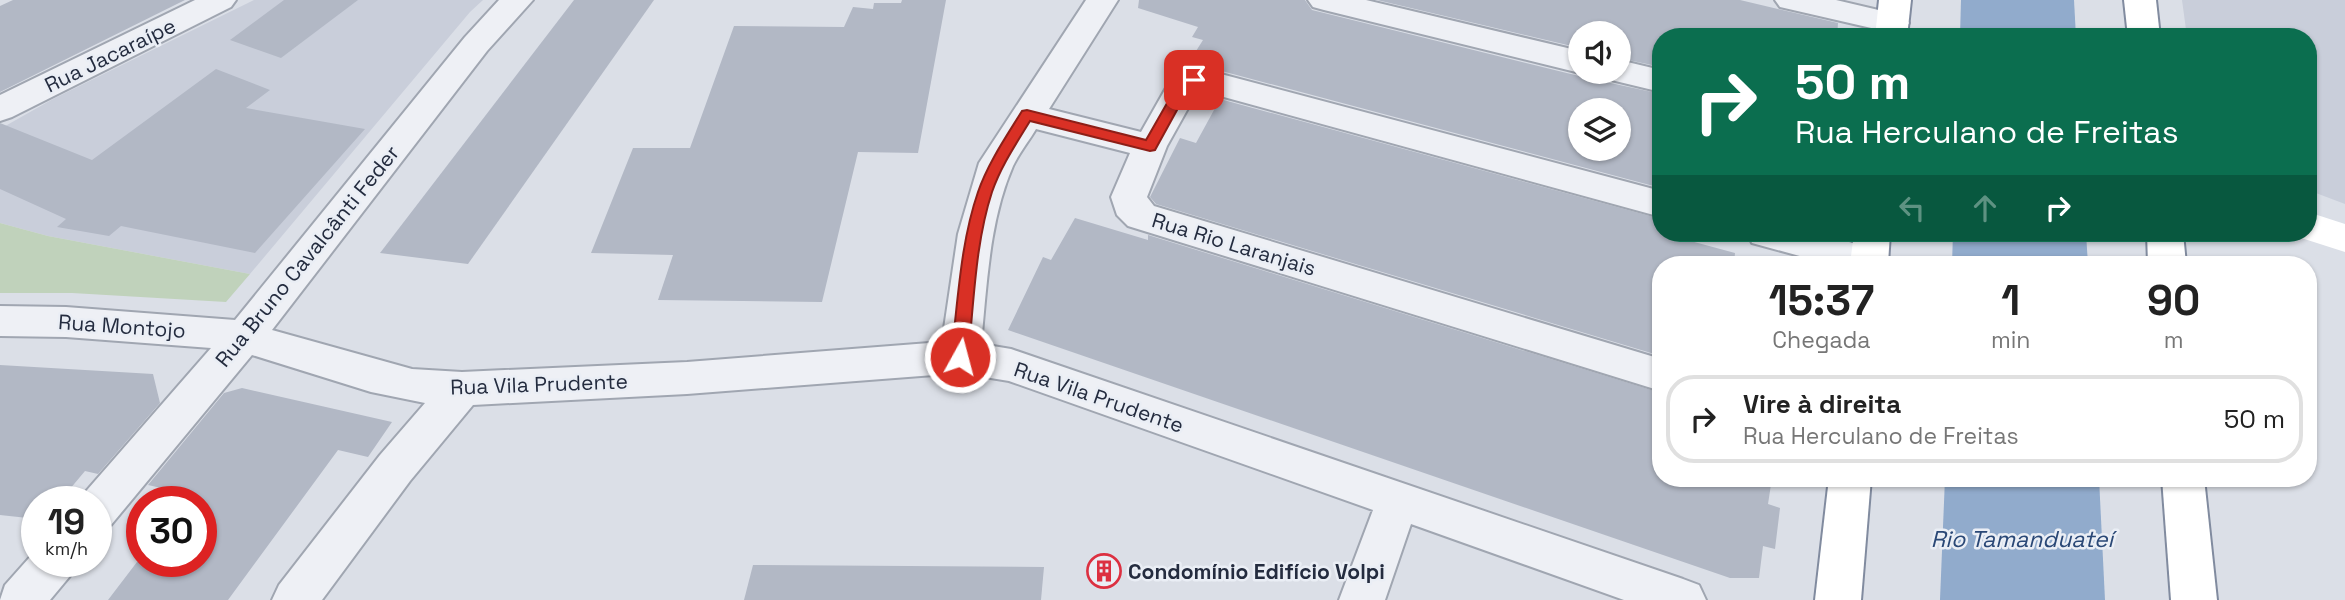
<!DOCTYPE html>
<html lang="pt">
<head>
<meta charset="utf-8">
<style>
  body { margin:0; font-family:"Space Grotesk",sans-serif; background:#f2f2f2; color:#222; height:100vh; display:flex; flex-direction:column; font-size:26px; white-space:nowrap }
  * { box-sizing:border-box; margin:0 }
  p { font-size:23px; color:#767676 }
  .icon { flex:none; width:38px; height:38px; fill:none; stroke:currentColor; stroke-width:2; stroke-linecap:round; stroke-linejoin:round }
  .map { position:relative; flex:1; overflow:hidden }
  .sheet { position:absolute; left:1652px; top:256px; width:665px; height:231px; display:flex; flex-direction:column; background:#fff; border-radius:28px; box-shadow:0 2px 5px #0004 }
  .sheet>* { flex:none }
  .top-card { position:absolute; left:1652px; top:28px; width:665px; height:214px; border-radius:28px; box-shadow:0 2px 5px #0004; background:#0b6e4f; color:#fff; overflow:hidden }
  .buttons { position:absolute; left:1568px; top:21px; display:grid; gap:14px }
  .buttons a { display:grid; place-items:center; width:63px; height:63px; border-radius:50%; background:#fff; box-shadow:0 2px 5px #0004; font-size:35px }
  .speed { position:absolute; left:21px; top:486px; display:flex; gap:14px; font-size:35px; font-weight:700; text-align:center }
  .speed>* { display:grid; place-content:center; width:91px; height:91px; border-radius:50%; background:#fff; box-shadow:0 2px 5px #0004; line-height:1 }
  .speed small { font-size:18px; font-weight:400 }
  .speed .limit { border:10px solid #d22; background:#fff; color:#111 }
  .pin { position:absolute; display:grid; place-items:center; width:60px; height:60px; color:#fff; margin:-30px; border-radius:14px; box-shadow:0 4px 10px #0006 }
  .me { position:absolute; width:77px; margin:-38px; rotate:7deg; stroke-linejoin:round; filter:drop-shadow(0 0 5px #0008) }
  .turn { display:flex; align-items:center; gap:24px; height:147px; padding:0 28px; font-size:32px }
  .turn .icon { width:91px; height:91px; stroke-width:2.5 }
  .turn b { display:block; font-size:49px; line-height:60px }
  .lanes { display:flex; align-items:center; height:66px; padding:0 28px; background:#0003; justify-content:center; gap:35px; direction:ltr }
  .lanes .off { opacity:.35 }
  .eta { display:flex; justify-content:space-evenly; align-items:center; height:119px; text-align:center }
  .eta b { font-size:42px; font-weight:600; line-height:49px }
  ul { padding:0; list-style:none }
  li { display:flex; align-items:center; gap:21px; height:88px; margin:0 14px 10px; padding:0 14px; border:4px solid #e0e0e0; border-radius:28px }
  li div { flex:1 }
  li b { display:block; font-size:26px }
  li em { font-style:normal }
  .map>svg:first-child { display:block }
  .built { fill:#c9ceda }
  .green { fill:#c0d2bb }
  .water { fill:#91abcc }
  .building { fill:#b2b8c5; fill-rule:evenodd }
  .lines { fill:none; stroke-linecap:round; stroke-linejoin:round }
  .street-casing { stroke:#a0a6b1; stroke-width:4 }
  .highway-casing { stroke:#818b9f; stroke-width:4 }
  .street { fill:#eef0f5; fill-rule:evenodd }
  .secondary { fill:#fff; fill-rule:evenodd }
  .highway { fill:#fff; fill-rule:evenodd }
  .route { fill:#d93025; stroke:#8d1f18; stroke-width:2 }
  .labels { text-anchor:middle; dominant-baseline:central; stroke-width:5; stroke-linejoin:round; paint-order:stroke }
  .street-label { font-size:21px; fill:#242c3f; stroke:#eaeef5 }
  .poi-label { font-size:21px; font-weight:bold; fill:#242c3f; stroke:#eaeef5; text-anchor:start }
  .water-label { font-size:23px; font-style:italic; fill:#2a4876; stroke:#eaeef5 }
</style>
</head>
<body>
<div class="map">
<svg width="2345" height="600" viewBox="0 0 2345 600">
  <rect width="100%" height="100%" fill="#dbdfe7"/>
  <!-- built -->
  <g class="built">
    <polygon points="254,0 483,0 470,12 250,274 48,236 0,223 0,129 53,99"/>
    <polygon points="2182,0 2345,0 2345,204 2308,190 2308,37 2187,37"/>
  </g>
  <!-- green -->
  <polygon class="green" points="0,223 48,236 250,274 226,302 72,293 0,293"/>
  <!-- water -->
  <g class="water">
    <polygon points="1961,0 2074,0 2076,37 1960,37"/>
    <polygon points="1953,233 2086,233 2088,264 1952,264"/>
    <polygon points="1945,478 2099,478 2105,600 1940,600"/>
  </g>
  <!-- building -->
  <g class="building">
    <polygon points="13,0 185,0 0,92 0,6"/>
    <polygon points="284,0 358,0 281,58 230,40"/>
    <polygon points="574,0 654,0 468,264 380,253"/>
    <polygon points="902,0 946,0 918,153 858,152 822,302 658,300 673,255 591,253 633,148 690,148 734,26 844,27 853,7 873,9 874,3 901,3"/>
    <path d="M1139 0H1305L1312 10 1579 76 1587 72H1600L1606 82 1661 94V188L1203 66 1186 67 1203 40 1192 37 1198 27 1138 8ZM1580 110H1619V149H1580Z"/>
    <polygon points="1377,0 1740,0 1838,23 1837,37 1661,37 1661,67 1619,58 1619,33 1580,33 1580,48"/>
    <polygon points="216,69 270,90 246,108 365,129 255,253 121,226 109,236 57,227 66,219 0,189 0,123 92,160"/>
    <polygon points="1220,99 1661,219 1661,233 1735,253 1734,264 1661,264 1661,356 1156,204 1150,197 1180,138 1196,143"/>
    <polygon points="1075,218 1148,240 1148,235 1661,393 1661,478 1772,478 1768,504 1780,508 1775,549 1763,546 1759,578 1730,578 1008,330 1043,257 1051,260"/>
    <polygon points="0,365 153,374 160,403 98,474 85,471 59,502 37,502 37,519 0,515"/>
    <polygon points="242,388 392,422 368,457 338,450 228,600 108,600 137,562 201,562 201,502 197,502 201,497 148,485 224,393"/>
    <polygon points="753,565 1044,567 1041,600 744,600"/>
  </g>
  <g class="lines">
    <!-- street casing -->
    <g class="street-casing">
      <g id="street">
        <polygon points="195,0 236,0 231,7 12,117 0,121 0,95"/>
        <path d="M499 0H533L487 51 272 330 412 369 462 372 687 362 942 342 958 234 979 163 1086 0H1118L1049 109 1141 132 1171 79 1175 75 1202 69 1661 191V217L1202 91 1196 94 1167 146 1147 197 1154 206 1661 359V391L1128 226 1117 215 1111 197 1130 153 1036 129C1029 141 1019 153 1013 166 989 221 987 285 981 344L1011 349 1683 579 1699 585 1706 600H1624L1411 524 1385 600H1339L1373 510 1009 381 960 373 687 394 473 405 410 481 322 600H272L279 585 380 455 425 403 371 392 252 355 111 525 96 530V502H78L81 497 211 348 66 337 0 336V306L66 307 235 320 465 37Z"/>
        <polygon points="1308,0 1366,0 1580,51 1580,72 1584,72 1580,73 1324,10 1313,7"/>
        <polygon points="1775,0 1836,0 1904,16 1909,23 1904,30 1893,33 1780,7"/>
        <polygon points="1619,60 1661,70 1661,92 1607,79 1603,72 1619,72"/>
        <polygon points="1747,233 1816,233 1882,251 1888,261 1886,264 1829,264 1752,243"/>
        <polygon points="37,549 37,562 76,562 70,576 50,600 0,600 5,585"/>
      </g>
    </g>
    <!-- highway casing -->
    <g class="highway-casing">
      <g id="highway">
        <polygon points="1879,0 1911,0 1907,37 1875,37"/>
        <polygon points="2124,0 2156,0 2160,37 2128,37"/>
        <polygon points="1854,233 1890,233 1888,264 1850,264"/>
        <polygon points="2147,233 2183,233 2186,264 2148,264"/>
        <polygon points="1829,478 1871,478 1861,600 1815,600"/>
        <polygon points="2162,478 2204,478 2217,600 2171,600"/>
      </g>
    </g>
    <!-- street -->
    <use href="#street" class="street"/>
    <!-- secondary -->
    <polygon class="secondary" points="2308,212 2345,224 2345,252 2295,236 2293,233 2308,233"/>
    <!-- highway -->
    <use href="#highway" class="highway"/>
  </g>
  <!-- route -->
  <path class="route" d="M1194 75 1201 80 1188 90 1155 150 1150 151 1030 121C1016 144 1001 166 992 192 975 244 974 303 968 357L965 362H954L951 357C958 303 960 244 978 192 988 163 1006 137 1022 111L1027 110 1146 140 1178 84Z"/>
  <!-- icons -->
  <defs>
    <g id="building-ring" transform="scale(1.75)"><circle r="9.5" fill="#eaeef5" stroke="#dc3041" stroke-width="1.5"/><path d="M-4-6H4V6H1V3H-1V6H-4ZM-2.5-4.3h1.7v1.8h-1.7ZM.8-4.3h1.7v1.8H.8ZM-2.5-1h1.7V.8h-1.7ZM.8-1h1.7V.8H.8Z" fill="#dc3041"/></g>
  </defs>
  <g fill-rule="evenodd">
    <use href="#building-ring" x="1104" y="571"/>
  </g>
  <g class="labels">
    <!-- street labels -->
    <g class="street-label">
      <text transform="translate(110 55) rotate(-26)">Rua Jacaraípe</text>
      <text transform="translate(1234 244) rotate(17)">Rua Rio Laranjais</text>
      <text transform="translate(307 256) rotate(-51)">Rua Bruno Cavalcânti Feder</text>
      <text transform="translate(122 326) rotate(4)">Rua Montojo</text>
      <text transform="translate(539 384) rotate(-2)">Rua Vila Prudente</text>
      <text transform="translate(1099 397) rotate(19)">Rua Vila Prudente</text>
    </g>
    <!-- poi labels -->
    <g class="poi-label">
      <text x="1128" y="571">Condomínio Edifício Volpi</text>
    </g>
    <!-- water labels -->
    <g class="water-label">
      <text x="2022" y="539">Rio Tamanduateí</text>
    </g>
  </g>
</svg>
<div class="buttons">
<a><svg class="icon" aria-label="sound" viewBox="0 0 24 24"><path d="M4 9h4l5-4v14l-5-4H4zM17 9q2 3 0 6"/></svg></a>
<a><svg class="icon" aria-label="layers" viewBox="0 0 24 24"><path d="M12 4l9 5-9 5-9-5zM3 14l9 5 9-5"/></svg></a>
</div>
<div class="speed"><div>19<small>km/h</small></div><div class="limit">30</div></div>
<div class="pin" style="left:1194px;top:80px;background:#d93025"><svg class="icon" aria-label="arrive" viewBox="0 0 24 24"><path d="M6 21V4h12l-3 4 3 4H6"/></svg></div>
<svg class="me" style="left:960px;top:357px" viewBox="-20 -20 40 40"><circle r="17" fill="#d93025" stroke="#fff" stroke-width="3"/><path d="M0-11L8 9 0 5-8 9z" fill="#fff"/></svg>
<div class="top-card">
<div class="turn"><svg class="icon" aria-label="right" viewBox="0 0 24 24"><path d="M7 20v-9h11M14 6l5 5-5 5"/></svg><div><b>50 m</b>Rua Herculano de Freitas</div></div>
<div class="lanes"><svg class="icon off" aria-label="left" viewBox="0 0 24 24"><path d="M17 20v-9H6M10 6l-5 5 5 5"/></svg><svg class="icon off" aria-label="ahead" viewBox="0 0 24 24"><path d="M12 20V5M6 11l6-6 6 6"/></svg><svg class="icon" aria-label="right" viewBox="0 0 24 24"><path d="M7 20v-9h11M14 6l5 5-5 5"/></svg></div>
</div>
<section class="sheet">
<div class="eta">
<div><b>15:37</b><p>Chegada</p></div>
<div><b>1</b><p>min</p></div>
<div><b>90</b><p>m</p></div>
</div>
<ul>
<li><svg class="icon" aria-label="right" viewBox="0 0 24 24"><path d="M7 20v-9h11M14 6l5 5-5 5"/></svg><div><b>Vire à direita</b><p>Rua Herculano de Freitas</p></div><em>50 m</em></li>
</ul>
</section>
</div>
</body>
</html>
